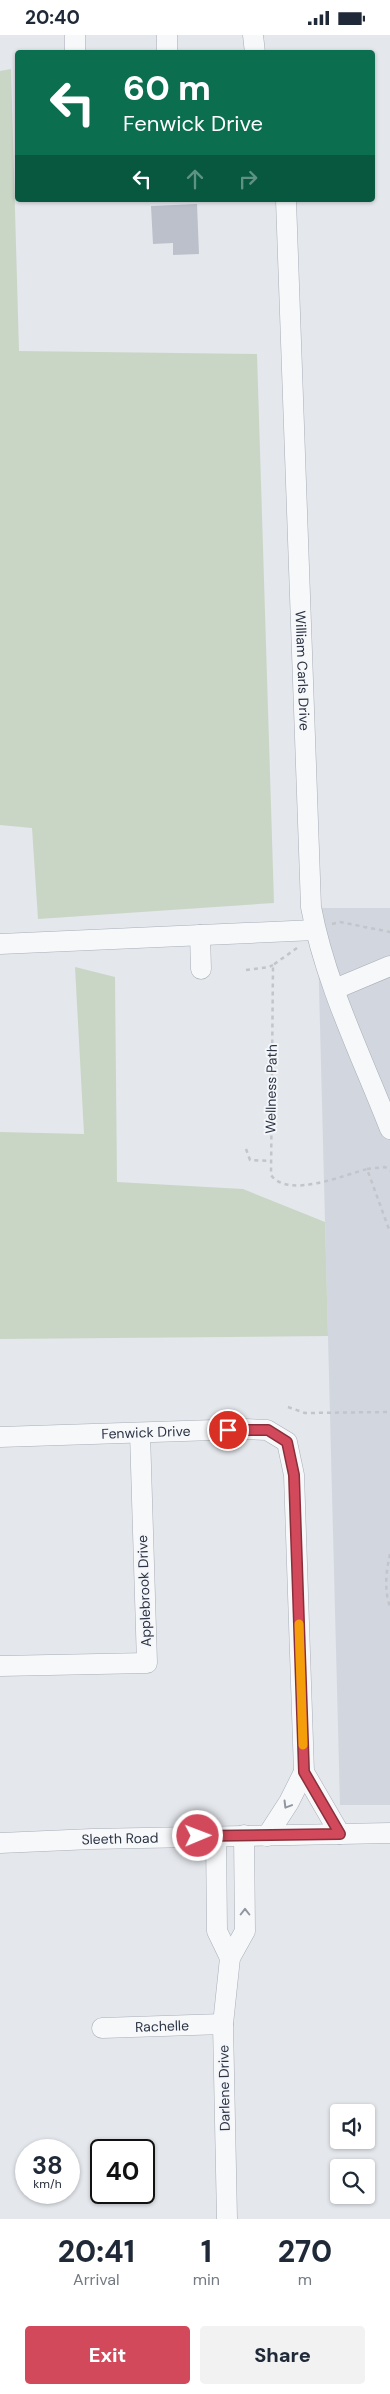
<!DOCTYPE html>
<html lang="en">
<head>
<meta charset="utf-8">
<style>
  body { margin:0; font-family:"DM Sans",sans-serif; background:#f2f2f3; color:#1f2937; height:100vh; display:flex; flex-direction:column; font-size:19px; white-space:nowrap }
  * { box-sizing:border-box; margin:0 }
  p { font-size:16px; color:#747a83 }
  .icon { flex:none; width:28px; height:28px; fill:none; stroke:currentColor; stroke-width:2; stroke-linecap:round; stroke-linejoin:round }
  .map { position:relative; height:2184px; overflow:hidden }
  .drawer { display:flex; flex-direction:column; background:#fff; flex:1 }
  .drawer>* { flex:none }
  .banner { position:absolute; left:15px; top:15px; width:360px; height:152px; border-radius:5px; box-shadow:0 1px 4px #0004; background:#0b6e4f; color:#fff; overflow:hidden }
  .controls { position:absolute; left:330px; top:2069px; display:grid; gap:10px }
  .controls a { display:grid; place-items:center; width:45px; height:45px; border-radius:5px; background:#fff; box-shadow:0 1px 4px #0004; font-size:25px }
  .speed { position:absolute; left:15px; top:2104px; display:flex; gap:10px; font-size:25px; font-weight:700; text-align:center }
  .speed>* { display:grid; place-content:center; width:65px; height:65px; border-radius:50%; background:#fff; box-shadow:0 1px 4px #0004; line-height:1 }
  .speed small { font-size:12px; font-weight:400 }
  .speed .limit { border:2px solid #111; border-radius:8px; background:#fff; color:#111 }
  .pin { position:absolute; display:grid; place-items:center; width:42px; height:42px; color:#fff; margin:-21px; border:2px solid #fff; border-radius:50%; box-shadow:0 1px 5px #0007 }
  .me { position:absolute; width:55px; margin:-28px; rotate:89deg; stroke-linejoin:round; filter:drop-shadow(0 0 4px #0008) }
  .turn { display:flex; align-items:center; gap:18px; height:105px; padding:0 25px; font-size:22px }
  .turn .icon { width:65px; height:65px; stroke-width:2.5 }
  .turn b { display:block; font-size:35px; line-height:42px }
  .lanes { display:flex; align-items:center; height:48px; padding:0 25px; background:#0003; justify-content:center; gap:25px; direction:ltr }
  .lanes .off { opacity:.35 }
  .eta { display:flex; justify-content:space-evenly; align-items:center; height:85px; text-align:center }
  .eta b { font-size:30px; font-weight:800; line-height:35px }
  .primary-button { display:flex; gap:10px; margin-top:auto; padding:10px 25px }
  .primary-button a { flex:1; height:58px; border-radius:5px; background:#d1495b; color:#fff; font-size:20px; font-weight:800; line-height:58px; text-align:center }
  .primary-button a+a { background:#f2f2f3; color:#1f2937 }
  .status { display:flex; justify-content:space-between; align-items:center; height:35px; padding:0 25px; background:#fff; direction:ltr }
  .status svg { height:14px; fill:currentColor }
  .map>svg:first-child { display:block }
  .built { fill:#d2d6de }
  .green { fill:#c9d6c5 }
  .building { fill:#bbc0ca }
  .lines { fill:none; stroke-linecap:round; stroke-linejoin:round }
  .minor-casing { stroke:#a9aeb7; stroke-width:21 }
  .path { stroke:#c2c5cb; stroke-width:2.5; stroke-dasharray:4 4; stroke-linecap:butt }
  .minor { stroke:#f7f8fa; stroke-width:20 }
  .oneway { stroke:#9196a0 }
  .route-casing { stroke:#882f3b; stroke-width:12 }
  .route { stroke:#d1495b; stroke-width:9 }
  .slow { stroke:#f59e0b; stroke-width:9 }
  .labels { text-anchor:middle; dominant-baseline:central; stroke-width:4; stroke-linejoin:round; paint-order:stroke }
  .street-label { font-size:14px; fill:#2b3445; stroke:#f4f6f9 }
</style>
</head>
<body>
<div class="status"><b>20:40</b><svg viewBox="0 0 49 12"><path d="M0 12V9h3v3zM5 12V6h3v6zM10 12V3h3v9zM15 12V0h3v12zM26 1h20v11H26zM47 4h2v5h-2z"/></svg></div>
<div class="map">
<svg width="390" height="2184" viewBox="0 0 390 2184">
  <rect width="100%" height="100%" fill="#e4e7ec"/>
  <!-- built -->
  <polygon class="built" points="317,873 390,873 390,1770 340,1770"/>
  <!-- green -->
  <g class="green">
    <polygon points="11,34 19,316 257,319 274,868 38,884 32,793 0,790 0,36"/>
    <polygon points="75,932 115,942 117,1147 243,1154 325,1187 328,1301 0,1304 0,1097 84,1099"/>
  </g>
  <!-- building -->
  <polygon class="building" points="197,169 199,219 173,220 173,208 153,209 151,171"/>
  <g class="lines">
    <!-- minor casing -->
    <g class="minor-casing">
      <g id="minor">
        <polyline points="75,0 75,18"/>
        <polyline points="167,0 167,18"/>
        <polyline points="253,0 255,18"/>
        <path id="s1" d="M286 165 311 872C325 948 362 1022 390 1094"/>
        <polyline points="200,900 201,934"/>
        <polyline points="0,909 315,895"/>
        <polyline points="335,954 390,931"/>
        <path id="s2" d="M0 1402 245 1394 267 1395 287 1407 294 1440 304 1737 340 1799"/>
        <polyline points="0,1631 147,1628 140,1398"/>
        <polyline points="216,1801 217,1896 230,1923"/>
        <polyline points="267,1801 289,1767 304,1737"/>
        <path id="s3" d="M0 1808 92 1804 390 1798"/>
        <path id="s4" d="M102 1993 223 1989"/>
        <polyline points="227,2184 223,1989 230,1923 245,1896 244,1800"/>
      </g>
    </g>
    <!-- path -->
    <g class="path">
      <polyline points="332,889 340,887 390,897"/>
      <path d="M297 913 273 930 271 1140C288 1164 344 1140 367 1134L390 1197"/>
      <polyline points="246,935 269,932 273,930"/>
      <polyline points="246,1114 250,1125 271,1126"/>
      <polyline points="367,1134 385,1132 390,1136"/>
      <polyline points="288,1372 305,1378 390,1377"/>
      <path d="M390 1519C386 1537 384 1554 390 1572"/>
    </g>
    <!-- minor -->
    <use href="#minor" class="minor"/>
  </g>
  <!-- one-way arrows -->
  <defs><path id="oneway-chevron" d="M-2-3.5L2.5 0L-2 3.5" fill="none" stroke-width="1.6" stroke-linecap="round" stroke-linejoin="round" transform="scale(1.25)"/></defs>
  <g class="oneway">
    <use href="#oneway-chevron" transform="translate(287 1770) rotate(121)"/>
    <use href="#oneway-chevron" transform="translate(245 1877) rotate(-90)"/>
  </g>
  <g class="lines">
    <!-- route casing -->
    <g class="route-casing">
      <polyline id="route" points="198,1801 340,1799 304,1737 294,1440 287,1407 268,1395 228,1395"/>
    </g>
    <!-- route -->
    <use href="#route" class="route"/>
    <!-- slow -->
    <polyline class="slow" points="299,1589 303,1710"/>
  </g>
  <g class="labels">
    <!-- street labels -->
    <g class="street-label">
      <text stroke="none"><textPath href="#s1" startOffset="471">William Carls Drive</textPath></text>
      <text transform="translate(271 1054) rotate(-89)">Wellness Path</text>
      <text stroke="none"><textPath href="#s2" startOffset="146">Fenwick Drive</textPath></text>
      <text transform="translate(144 1556) rotate(-92)">Applebrook Drive</text>
      <text stroke="none"><textPath href="#s3" startOffset="120">Sleeth Road</textPath></text>
      <text stroke="none"><textPath href="#s4" startOffset="60">Rachelle</textPath></text>
      <text transform="translate(224 2053) rotate(-91)">Darlene Drive</text>
    </g>
  </g>
</svg>
<div class="controls">
<a><svg class="icon" aria-label="sound" viewBox="0 0 24 24"><path d="M4 9h4l5-4v14l-5-4H4zM17 9q2 3 0 6"/></svg></a>
<a><svg class="icon" aria-label="search" viewBox="0 0 24 24"><circle cx="10" cy="10" r="6"/><path d="M15 15l6 6"/></svg></a>
</div>
<div class="speed"><div>38<small>km/h</small></div><div class="limit">40</div></div>
<div class="pin" style="left:228px;top:1395px;background:#d93025"><svg class="icon" aria-label="arrive" viewBox="0 0 24 24"><path d="M6 21V4h12l-3 4 3 4H6"/></svg></div>
<svg class="me" style="left:198px;top:1801px" viewBox="-20 -20 40 40"><circle r="17" fill="#d1495b" stroke="#fff" stroke-width="3"/><path d="M0-11L8 9 0 5-8 9z" fill="#fff"/></svg>
<div class="banner">
<div class="turn"><svg class="icon" aria-label="left" viewBox="0 0 24 24"><path d="M17 20v-9H6M10 6l-5 5 5 5"/></svg><div><b>60 m</b>Fenwick Drive</div></div>
<div class="lanes"><svg class="icon" aria-label="left" viewBox="0 0 24 24"><path d="M17 20v-9H6M10 6l-5 5 5 5"/></svg><svg class="icon off" aria-label="ahead" viewBox="0 0 24 24"><path d="M12 20V5M6 11l6-6 6 6"/></svg><svg class="icon off" aria-label="right" viewBox="0 0 24 24"><path d="M7 20v-9h11M14 6l5 5-5 5"/></svg></div>
</div>
</div>
<section class="drawer">
<div class="eta">
<div><b>20:41</b><p>Arrival</p></div>
<div><b>1</b><p>min</p></div>
<div><b>270</b><p>m</p></div>
</div>
<div class="primary-button"><a>Exit</a><a>Share</a></div>
</section>
</body>
</html>
